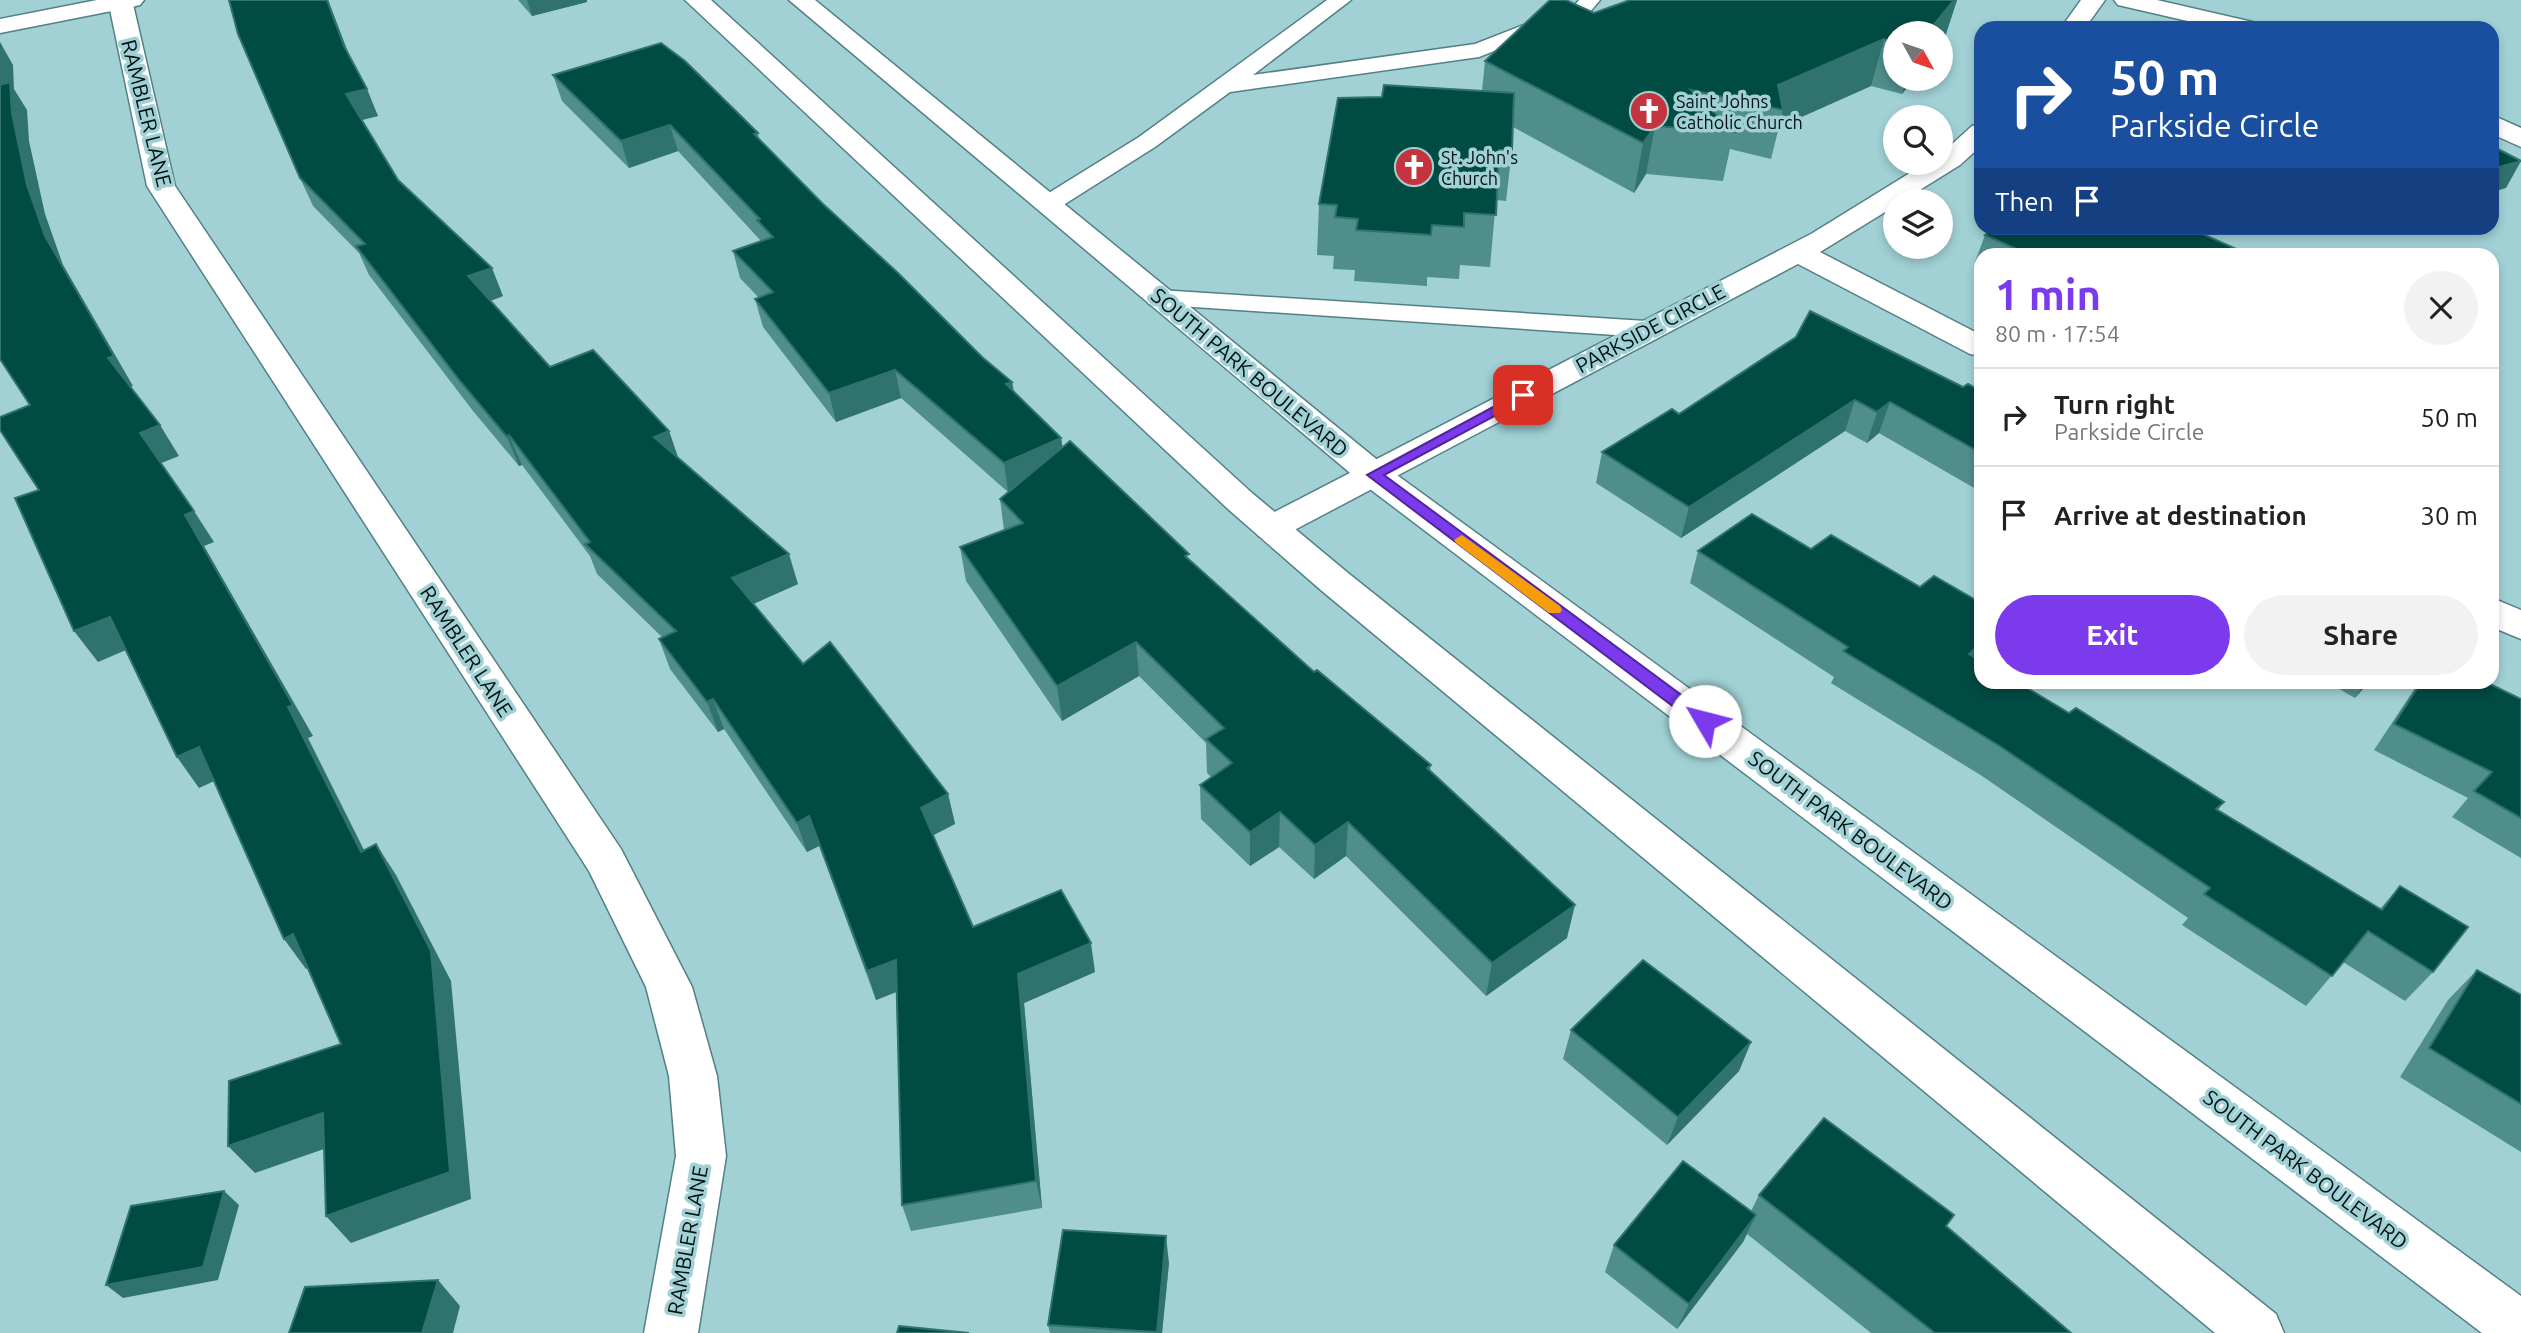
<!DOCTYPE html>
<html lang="en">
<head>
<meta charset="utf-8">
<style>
  body { margin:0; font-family:Ubuntu,sans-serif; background:#f2f2f2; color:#222; height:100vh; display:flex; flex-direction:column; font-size:26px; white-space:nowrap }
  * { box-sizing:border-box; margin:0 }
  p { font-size:23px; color:#767676 }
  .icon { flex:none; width:38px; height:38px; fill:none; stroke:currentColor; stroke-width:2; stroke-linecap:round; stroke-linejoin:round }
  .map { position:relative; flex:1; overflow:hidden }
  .details { position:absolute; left:1974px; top:248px; width:525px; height:441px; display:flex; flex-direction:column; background:#fff; border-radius:21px; box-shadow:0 4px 10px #0003 }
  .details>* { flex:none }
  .top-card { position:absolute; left:1974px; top:21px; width:525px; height:214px; border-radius:21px; box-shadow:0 4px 10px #0003; background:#1a4fa0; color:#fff; overflow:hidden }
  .needle { width:46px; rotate:130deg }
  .fabs { position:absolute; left:1883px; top:21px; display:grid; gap:14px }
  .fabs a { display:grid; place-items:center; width:70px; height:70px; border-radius:50%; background:#fff; box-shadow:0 4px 10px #0003; font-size:35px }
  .pin { position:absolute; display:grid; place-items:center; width:60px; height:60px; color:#fff; margin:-30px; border-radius:14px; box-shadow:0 4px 10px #0006 }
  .me { position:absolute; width:77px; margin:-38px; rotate:307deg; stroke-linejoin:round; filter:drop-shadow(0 0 5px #0008) }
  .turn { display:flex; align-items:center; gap:24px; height:147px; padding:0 21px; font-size:32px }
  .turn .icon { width:91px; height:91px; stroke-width:2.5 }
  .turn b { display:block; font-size:49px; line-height:60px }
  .then { display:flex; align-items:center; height:66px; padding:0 21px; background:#0003; gap:14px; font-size:26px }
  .round { display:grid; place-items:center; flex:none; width:74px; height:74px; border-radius:37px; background:#f2f2f2 }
  .summary { display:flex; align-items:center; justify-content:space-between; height:119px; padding:0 21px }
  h1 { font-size:42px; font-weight:700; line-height:52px; color:#7c3aed }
  .action { display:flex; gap:14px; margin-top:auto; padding:14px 21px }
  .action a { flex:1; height:80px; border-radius:42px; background:#7c3aed; color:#fff; font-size:28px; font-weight:700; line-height:80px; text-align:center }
  .action a+a { background:#f2f2f2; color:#222 }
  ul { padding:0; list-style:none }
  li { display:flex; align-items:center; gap:21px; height:98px; padding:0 21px; border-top:2px solid #e0e0e0 }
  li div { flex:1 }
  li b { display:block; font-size:26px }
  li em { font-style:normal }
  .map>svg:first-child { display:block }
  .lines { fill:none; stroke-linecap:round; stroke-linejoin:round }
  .lane-casing { stroke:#538084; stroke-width:3 }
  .street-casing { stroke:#538084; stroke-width:3 }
  .secondary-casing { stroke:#538084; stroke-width:3 }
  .lane { fill:#fff; fill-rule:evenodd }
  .street { fill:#fff; fill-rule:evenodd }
  .secondary { fill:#fff; fill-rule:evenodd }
  .wall { fill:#508e8c }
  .shaded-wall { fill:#30736e }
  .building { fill:#004b42; stroke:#30736e; stroke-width:2 }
  .route { fill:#7c3aed; stroke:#51269a; stroke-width:2 }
  .slow { fill:#f59e0b }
  .labels { text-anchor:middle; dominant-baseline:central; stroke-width:7; stroke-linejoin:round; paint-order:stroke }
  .far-poi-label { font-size:18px; fill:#021213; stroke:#a1d1d5; text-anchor:start }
  .street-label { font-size:21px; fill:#021213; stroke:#a1d1d5 }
</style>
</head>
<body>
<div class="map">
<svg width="2521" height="1333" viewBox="0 0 2521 1333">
  <rect width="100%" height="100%" fill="#a1d1d5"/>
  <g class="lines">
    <!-- lane casing -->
    <g class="lane-casing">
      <g id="lane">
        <polygon points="1327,0 1351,0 1253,75 1475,44 1575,5 1579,0 1600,0 1589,13 1479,57 1230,92 1155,147 1057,209 1048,212 1039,209 1035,204 1039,199 1139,137"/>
        <polygon points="1159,290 1646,321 1656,323 1660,329 1656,335 1646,337 1149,304 1145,298 1149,292"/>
      </g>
    </g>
    <!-- street casing -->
    <g class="street-casing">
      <g id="street">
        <polygon points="108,0 132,0 175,186 621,849 692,987 717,1076 726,1156 698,1333 644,1333 676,1156 669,1076 646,987 589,871 147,186"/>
        <polygon points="2081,0 2105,0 2085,28 2061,28"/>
        <polygon points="2114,0 2157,0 2257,23 2261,28 2218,28 2118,5"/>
        <polygon points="2492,115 2521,128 2521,147 2492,134"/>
        <polygon points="1981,124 1981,146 1960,165 1902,201 1895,201 1895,206 1820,252 1981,335 1981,356 1970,354 1798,264 1283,536 1271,540 1259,536 1253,528 1259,520 1811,234 1926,163 1941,163 1941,154 1972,126"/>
        <polygon points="2492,598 2521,610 2521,639 2492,627"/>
      </g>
    </g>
    <!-- secondary casing -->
    <g class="secondary-casing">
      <g id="secondary">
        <polygon points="97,0 144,0 140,5 132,7 0,33 0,19"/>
        <polygon points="685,0 711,0 1252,493 1348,573 2276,1314 2284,1333 2215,1333 1322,591 1228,509"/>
        <polygon points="789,0 815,0 1386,467 2521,1296 2521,1333 2482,1333 1362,483"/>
      </g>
    </g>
    <!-- lane -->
    <use href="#lane" class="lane"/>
    <!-- street -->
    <use href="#street" class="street"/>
    <!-- secondary -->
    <use href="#secondary" class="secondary"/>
  </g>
  <!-- wall -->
  <g class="wall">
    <polygon points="229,0 328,0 348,54 378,116 362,120 398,180 503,296 490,301 550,367 669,431 678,458 798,584 753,604 803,664 948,794 955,824 933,835 973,927 1095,972 1024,1003 1042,1208 911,1231 902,1205 896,992 876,1000 819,846 807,852 724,729 718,732 670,669 659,639 662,637 597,574 590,556 522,465 519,466 473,411 369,275 359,253 313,206 300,178"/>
    <polygon points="518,0 587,0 587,2 532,16"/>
    <polygon points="1550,0 1566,0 1594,13 1630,0 1957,0 1944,40 1941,44 1941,33 1895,33 1895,79 1914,79 1902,94 1871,86 1779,127 1771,159 1730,149 1723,181 1646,174 1634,193 1513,127 1512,150 1506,201 1496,200 1490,267 1460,265 1459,279 1427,277 1427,286 1354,281 1355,270 1333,269 1334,256 1317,255 1319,204 1338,98 1382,97 1384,85 1482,91 1485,61"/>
    <polygon points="553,75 758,133 759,140 823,204 982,357 1012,382 1014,391 1061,438 1063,448 1314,672 1431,765 1430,771 1567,938 1486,996 1346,856 1314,879 1279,847 1250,866 1201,819 1200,785 1211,777 1207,773 1206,743 1139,676 1062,721 966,581 960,547 1004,530 1000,499 1008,492 901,398 836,422 763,327 755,299 759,298 740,278 733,251 761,241 678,151 629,168 562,101"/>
    <polygon points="1996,228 2205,228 2201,233 2252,256 1981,256 1981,265 1975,262 1985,235"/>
    <polygon points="1963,387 1981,391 1981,492 1879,433 1867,443 1845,431 1681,538 1596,483 1602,452 1679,414"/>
    <polygon points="1698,551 1981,682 2069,713 2224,802 2218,810 2380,909 2400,886 2433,972 2405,1001 2343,962 2306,1006 2182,925 2188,918 1982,776 1831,683 1834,677 1690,583"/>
    <polygon points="2327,682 2369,682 2355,698"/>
    <polygon points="2419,682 2486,682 2521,699 2521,858 2452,817 2468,798 2374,750"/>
    <polygon points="2477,970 2521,995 2521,1152 2400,1077 2448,1000"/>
    <polygon points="1571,1030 1751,1042 1739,1071 1667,1145 1563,1059"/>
    <polygon points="1759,1195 1946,1227 2071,1333 1871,1333 1747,1234 1743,1242 1677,1329 1605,1272 1614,1245 1751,1211"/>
    <polygon points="1169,1263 1162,1333 1050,1333 1048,1325"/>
  </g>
  <!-- shaded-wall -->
  <g class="shaded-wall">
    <polygon points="327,0 328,0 356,73 344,46"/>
    <polygon points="527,0 587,0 587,2 532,16"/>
    <polygon points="1954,0 1957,0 1944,40 1941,44 1941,33 1927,33"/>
    <polygon points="1884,39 1871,86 1779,127 1783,110 1778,85"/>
    <polygon points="0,42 13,65 14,89 27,110 29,141 45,214 63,265 133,386 126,388 108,358 45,236 27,185 0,87"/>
    <polygon points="1907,79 1914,79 1902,94"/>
    <polygon points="367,89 378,116 357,121 346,94"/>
    <polygon points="670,125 678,151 629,168 621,141"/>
    <polygon points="1655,126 1646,174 1634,193 1643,143"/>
    <polygon points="2521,161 2506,188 2492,192 2492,169"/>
    <polygon points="2192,228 2205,228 2179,256"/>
    <polygon points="492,268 503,296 480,305 468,276"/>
    <polygon points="895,370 901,398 836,422 829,393"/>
    <polygon points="1012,382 1016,410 1006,384"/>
    <polygon points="1855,400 1845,431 1681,538 1689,507"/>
    <polygon points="1890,402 1879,433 1867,443 1877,412"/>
    <polygon points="160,425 179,456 159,464 140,433"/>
    <polygon points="669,431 679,460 654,437"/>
    <polygon points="509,435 522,465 519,466 507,437"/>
    <polygon points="1061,438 1065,467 1008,492 1004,463"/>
    <polygon points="194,511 214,542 204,546 313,736 308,738 380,882 361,852 185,515"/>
    <polygon points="789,554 798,584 742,609 732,578"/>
    <polygon points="110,617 133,647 98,662 74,631"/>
    <polygon points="1136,642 1139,676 1062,721 1057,686"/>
    <polygon points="1981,643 1981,662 1969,654"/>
    <polygon points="2366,682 2369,682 2355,698"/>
    <polygon points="713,699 724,729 718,732 707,702"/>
    <polygon points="199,747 221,778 199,788 177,757"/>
    <polygon points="948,794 955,824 928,838 921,808"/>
    <polygon points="1280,812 1279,847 1250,866 1250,832"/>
    <polygon points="809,816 819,846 807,852 797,823"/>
    <polygon points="1348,822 1346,856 1314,879 1315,845"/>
    <polygon points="376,844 396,875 451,981 471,1199 351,1243 326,1216"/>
    <polygon points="1575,905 1567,938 1486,996 1492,963"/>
    <polygon points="293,934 315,964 306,969 284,939"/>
    <polygon points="1091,943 1095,972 1024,1003 1042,1208 1036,1181 1018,974"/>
    <polygon points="896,960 904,989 876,1000 867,971"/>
    <polygon points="1751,1042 1739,1071 1667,1145 1678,1117"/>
    <polygon points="323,1113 347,1141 255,1173 228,1146"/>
    <polygon points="224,1191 239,1205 218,1280 123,1298 106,1285"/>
    <polygon points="1756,1215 1743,1242 1677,1329 1689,1304"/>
    <polygon points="1166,1236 1169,1263 1162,1333 1157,1333"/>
    <polygon points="438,1280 460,1306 453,1333 422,1333"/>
  </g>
  <!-- building -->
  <g class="building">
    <polygon points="229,0 327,0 344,46 367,89 346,94 398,180 492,268 468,276 550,367 593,350 669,431 654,437 789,554 732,578 803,664 830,642 948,794 921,808 973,927 1061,890 1091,943 1018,974 1036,1181 902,1205 896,960 867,971 809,816 797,823 713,699 707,702 659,639 676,631 585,544 590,542 509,435 507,437 460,381 356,246 365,244 300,178 238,34"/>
    <polygon points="1550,0 1566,0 1594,13 1630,0 1954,0 1927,33 1895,33 1895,42 1884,39 1778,85 1783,110 1691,90 1734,132 1655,126 1643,143 1485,61"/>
    <polygon points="2198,22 2214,28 2193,28"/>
    <polygon points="661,43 685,61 758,133 754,134 823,204 898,273 982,357 1012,382 1006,384 1061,438 1004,463 895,370 829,393 755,299 773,292 733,251 773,237 757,220 760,219 670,125 621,141 553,75"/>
    <polygon points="10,82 12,113 27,185 45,236 114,356 108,358 160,425 140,433 194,511 185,515 293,705 288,707 361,852 376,844 431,951 450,1172 326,1216 323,1113 228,1146 229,1081 341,1044 293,934 284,939 199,747 177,757 110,617 74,631 15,498 39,490 0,430 0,417 30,405 0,359 0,85"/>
    <polygon points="1384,85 1514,93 1512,150 1499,150 1496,215 1464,213 1464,227 1432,225 1431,235 1356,230 1358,219 1335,217 1337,205 1319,204 1338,98 1382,97"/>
    <polygon points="2492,146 2521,161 2492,169"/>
    <polygon points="1996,228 2192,228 2191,229 2252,256 2032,256 1985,235"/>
    <polygon points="1810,311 1963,387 1968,384 1981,391 1981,453 1890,402 1877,412 1855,400 1689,507 1602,452 1672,409 1679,414 1796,337"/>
    <polygon points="1070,441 1189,554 1185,556 1314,672 1317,670 1431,765 1427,768 1575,905 1492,963 1348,822 1315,845 1280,812 1250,832 1200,785 1232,763 1206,739 1224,728 1136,642 1057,686 960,547 1023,523 1000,499"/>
    <polygon points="1752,514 1811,549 1831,535 1920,587 1934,576 1981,603 1981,643 1969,654 1981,661 1981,682 2017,682 2069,713 2076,708 2224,802 2216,809 2382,910 2400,886 2468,927 2433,972 2368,931 2332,976 2204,894 2210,888 1998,745 1843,651 1848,647 1698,551"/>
    <polygon points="2421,682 2486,682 2521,699 2521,818 2474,791 2492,772 2394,724"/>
    <polygon points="1643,960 1751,1042 1678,1117 1571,1030"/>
    <polygon points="2477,970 2521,995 2521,1104 2429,1048"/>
    <polygon points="1824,1118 1954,1215 1946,1226 2071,1333 1935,1333 1759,1195"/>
    <polygon points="1683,1161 1756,1215 1689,1304 1614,1245"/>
    <polygon points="224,1191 203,1267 106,1285 131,1206"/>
    <polygon points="1063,1230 1166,1236 1157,1332 1048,1325"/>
    <polygon points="438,1280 422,1333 289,1333 305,1287"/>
    <polygon points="899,1326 969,1333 897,1333"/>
  </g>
  <!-- route -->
  <polygon class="route" points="1523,391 1530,395 1528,398 1384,475 1711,717 1713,721 1711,726 1699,726 1367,475"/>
  <!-- slow -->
  <polygon class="slow" points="1462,535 1560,606 1562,610 1560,613 1549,613 1456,543 1454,540"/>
  <!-- icons -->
  <defs>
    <g id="church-disc" transform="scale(2.0125)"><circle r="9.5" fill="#c4343e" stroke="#a1d1d5"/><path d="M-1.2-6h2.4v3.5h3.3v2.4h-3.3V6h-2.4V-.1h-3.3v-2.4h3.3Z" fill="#fff"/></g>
  </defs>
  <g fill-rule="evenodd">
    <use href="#church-disc" x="1649" y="111"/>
    <use href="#church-disc" x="1414" y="167"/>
  </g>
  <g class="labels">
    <!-- far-poi labels -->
    <g class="far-poi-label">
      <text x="1676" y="101">Saint Johns<tspan x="1676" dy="21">Catholic Church</tspan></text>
      <text x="1441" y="157">St. John's<tspan x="1441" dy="21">Church</tspan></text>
    </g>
    <!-- street labels -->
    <g class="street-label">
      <text transform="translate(147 113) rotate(76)">RAMBLER LANE</text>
      <text transform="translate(1650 328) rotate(-28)">PARKSIDE CIRCLE</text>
      <text transform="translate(1250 372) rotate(40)">SOUTH PARK BOULEVARD</text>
      <text transform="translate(467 651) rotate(57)">RAMBLER LANE</text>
      <text transform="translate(1851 830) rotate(37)">SOUTH PARK BOULEVARD</text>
      <text transform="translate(2306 1169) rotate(37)">SOUTH PARK BOULEVARD</text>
      <text transform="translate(687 1240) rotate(-80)">RAMBLER LANE</text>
    </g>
  </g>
</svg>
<div class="fabs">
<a><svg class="needle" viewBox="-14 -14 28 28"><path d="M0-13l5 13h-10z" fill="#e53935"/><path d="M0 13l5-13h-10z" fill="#767676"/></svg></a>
<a><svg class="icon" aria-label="search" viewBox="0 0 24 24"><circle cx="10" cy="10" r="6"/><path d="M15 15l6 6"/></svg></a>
<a><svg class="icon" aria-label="layers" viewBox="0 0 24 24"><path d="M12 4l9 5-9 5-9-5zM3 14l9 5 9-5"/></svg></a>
</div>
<div class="pin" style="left:1523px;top:395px;background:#d93025"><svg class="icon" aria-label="arrive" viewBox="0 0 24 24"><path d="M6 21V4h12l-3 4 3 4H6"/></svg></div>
<svg class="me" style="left:1705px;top:721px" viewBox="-20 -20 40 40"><circle r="19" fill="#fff"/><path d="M0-13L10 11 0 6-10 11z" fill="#7c3aed"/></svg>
<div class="top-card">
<div class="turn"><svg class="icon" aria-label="right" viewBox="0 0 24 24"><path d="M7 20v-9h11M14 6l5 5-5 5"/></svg><div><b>50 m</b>Parkside Circle</div></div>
<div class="then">Then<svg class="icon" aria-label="arrive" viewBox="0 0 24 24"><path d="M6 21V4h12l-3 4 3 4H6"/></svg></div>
</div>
<section class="details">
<div class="summary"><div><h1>1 min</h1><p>80 m · 17:54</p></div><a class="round"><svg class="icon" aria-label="close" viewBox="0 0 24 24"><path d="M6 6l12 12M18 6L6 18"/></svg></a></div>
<ul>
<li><svg class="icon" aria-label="right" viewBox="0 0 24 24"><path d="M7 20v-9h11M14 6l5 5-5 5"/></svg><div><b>Turn right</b><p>Parkside Circle</p></div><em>50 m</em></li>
<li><svg class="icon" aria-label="arrive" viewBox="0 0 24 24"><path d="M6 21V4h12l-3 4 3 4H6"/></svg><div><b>Arrive at destination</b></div><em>30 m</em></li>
</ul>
<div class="action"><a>Exit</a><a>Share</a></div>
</section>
</div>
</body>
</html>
